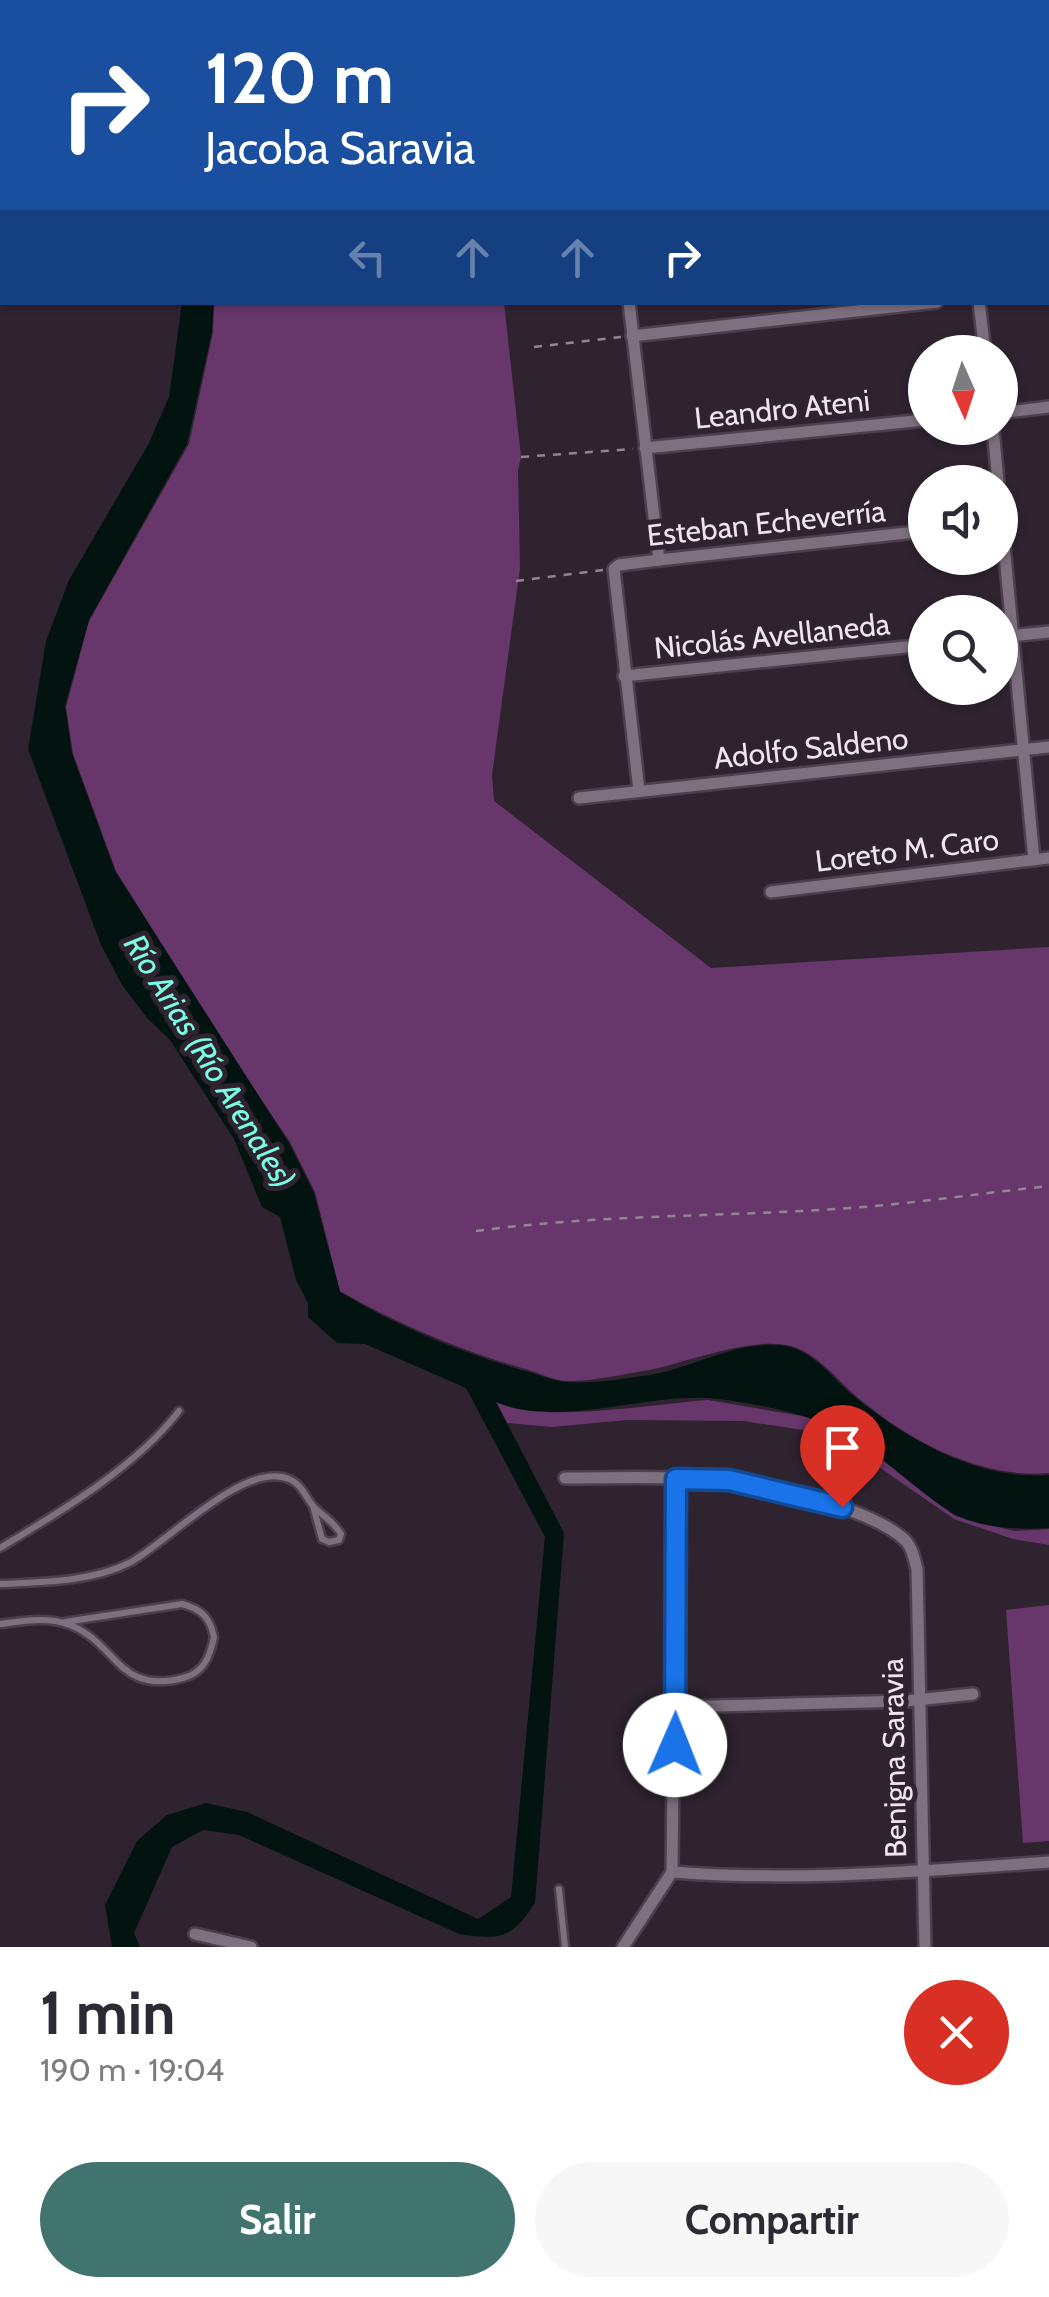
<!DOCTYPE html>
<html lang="es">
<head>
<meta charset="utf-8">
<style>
  body { margin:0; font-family:Cabin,sans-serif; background:#f7f7f7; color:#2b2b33; height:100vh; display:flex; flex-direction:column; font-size:38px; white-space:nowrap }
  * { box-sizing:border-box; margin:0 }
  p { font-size:32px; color:#7c7c81 }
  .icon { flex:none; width:55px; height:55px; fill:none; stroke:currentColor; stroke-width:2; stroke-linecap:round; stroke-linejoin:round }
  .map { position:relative; height:1947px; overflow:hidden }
  .drawer { display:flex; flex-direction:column; background:#fff; flex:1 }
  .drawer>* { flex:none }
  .hud { position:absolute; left:0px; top:0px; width:1050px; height:305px; box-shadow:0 2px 8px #0004; background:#1a4fa0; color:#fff; overflow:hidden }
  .needle { width:65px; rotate:177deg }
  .fabs { position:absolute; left:908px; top:335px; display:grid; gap:20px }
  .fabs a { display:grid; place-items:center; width:110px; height:110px; border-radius:50%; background:#fff; box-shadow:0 2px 8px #0004; font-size:50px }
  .pin { position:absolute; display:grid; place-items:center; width:85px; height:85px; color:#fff; margin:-102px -42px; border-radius:50% 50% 50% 0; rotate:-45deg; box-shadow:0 0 10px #0007 }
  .pin .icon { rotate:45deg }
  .me { position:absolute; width:110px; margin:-55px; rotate:1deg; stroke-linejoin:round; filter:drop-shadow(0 0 8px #0008) }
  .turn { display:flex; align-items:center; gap:35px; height:210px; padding:0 40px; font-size:45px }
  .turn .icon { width:130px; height:130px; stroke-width:2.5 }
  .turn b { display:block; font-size:70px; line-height:85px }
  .lanes { display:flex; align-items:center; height:95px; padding:0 40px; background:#0003; justify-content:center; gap:50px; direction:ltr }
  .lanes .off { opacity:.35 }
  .round { display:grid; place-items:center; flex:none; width:105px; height:105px; border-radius:52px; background:#f7f7f7 }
  .overview { display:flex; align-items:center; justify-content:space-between; height:170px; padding:0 40px }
  h1 { font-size:60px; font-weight:700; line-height:75px }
  .button { display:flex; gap:20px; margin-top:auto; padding:20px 40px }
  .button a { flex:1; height:115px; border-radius:60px; background:#42746f; color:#fff; font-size:40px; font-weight:700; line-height:115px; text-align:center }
  .button a+a { background:#f7f7f7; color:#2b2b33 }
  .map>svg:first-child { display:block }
  .green { fill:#67376c }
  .water { fill:#031310 }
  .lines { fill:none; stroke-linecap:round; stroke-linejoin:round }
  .lane-casing { stroke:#4b404b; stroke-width:11 }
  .street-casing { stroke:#4b404b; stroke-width:16 }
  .path { stroke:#918691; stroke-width:2.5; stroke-dasharray:8 8; stroke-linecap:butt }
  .lane { stroke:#7f7080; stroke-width:6 }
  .street { stroke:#7f7080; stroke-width:11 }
  .route-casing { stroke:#114b97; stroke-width:25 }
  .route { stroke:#1a73e8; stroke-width:18 }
  .labels { text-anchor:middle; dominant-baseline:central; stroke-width:10; stroke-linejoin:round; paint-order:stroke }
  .street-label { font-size:30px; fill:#eee5ee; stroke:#2f2330 }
  .water-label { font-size:32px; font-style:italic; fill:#79fee4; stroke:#2f2330 }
</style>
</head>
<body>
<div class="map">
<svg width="1049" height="1947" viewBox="0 0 1049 1947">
  <rect width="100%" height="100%" fill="#2f2330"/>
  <!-- green -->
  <g class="green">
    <polygon points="197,0 802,0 196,2"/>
    <path d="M214 303H504L521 457 518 470 520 568 492 775 494 801 711 968 1049 947V1473C983 1479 912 1443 862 1401 839 1383 820 1354 791 1346 752 1336 688 1362 649 1370 626 1374 588 1382 566 1381 554 1380 541 1374 529 1370 464 1352 399 1325 340 1291L315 1192 290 1142 234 1060 116 871 73 754 66 707 89 621 189 444 213 332Z"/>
    <path d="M708 1400 807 1417 867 1448 955 1516 1014 1531 1049 1529V1545L1013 1539 954 1519 863 1456 803 1430 743 1421 627 1420 552 1427 507 1423 496 1402C542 1424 654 1404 708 1400Z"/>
    <polygon points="1049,1605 1049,1841 1023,1843 1006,1610"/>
  </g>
  <!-- water -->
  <path class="water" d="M182 303H214L212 332 187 444 89 620 65 706 72 753 115 871 289 1143 314 1193 340 1292C398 1327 464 1354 529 1372 540 1375 554 1381 566 1382 591 1384 624 1379 649 1375 694 1368 744 1336 790 1347 815 1354 831 1376 850 1393 904 1438 977 1481 1049 1475V1528C1020 1530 978 1528 952 1513 903 1482 864 1434 806 1417 782 1409 734 1400 708 1398 642 1394 559 1428 496 1402L564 1533 535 1903C512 1939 500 1940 459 1934L239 1835 203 1830 172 1847 134 1933 140 1947H112L105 1905 137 1841 167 1815 206 1803 247 1812 478 1919 511 1897 545 1537 466 1388 365 1344 337 1343 308 1317V1303L296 1280 280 1217 262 1207 234 1139 170 1040 147 1018 122 985 101 945 28 749 46 641 69 580 149 443 169 397Z"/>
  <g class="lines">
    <!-- lane casing -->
    <g class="lane-casing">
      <g id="lane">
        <path d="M0 1548C60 1512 136 1467 179 1411"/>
        <path d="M0 1584C41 1582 91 1582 129 1563 167 1543 245 1460 289 1479 302 1484 305 1497 314 1507 323 1516 334 1522 341 1534L339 1540 329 1542 322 1539 313 1506"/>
        <path d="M0 1624C23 1621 48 1616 70 1625 118 1644 118 1695 183 1678 204 1673 210 1656 214 1637 210 1617 201 1609 182 1604L65 1622"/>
        <polyline points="559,1889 565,1947"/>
      </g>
    </g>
    <!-- street casing -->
    <g class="street-casing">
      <g id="street">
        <polyline points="1048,171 1049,171"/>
        <polyline points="1048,291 1049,291"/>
        <polyline points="629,302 659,560"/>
        <polyline points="979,302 985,352"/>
        <polyline points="632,336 937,302"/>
        <polyline points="1000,413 1049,407"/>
        <polyline points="993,428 998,482"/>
        <polyline points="645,448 925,420"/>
        <polyline points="1000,503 1034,860"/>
        <polyline points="1000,637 1049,632"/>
        <polyline points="624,676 925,645"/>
        <polyline points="639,791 614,569 619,565 659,560 925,531"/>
        <polyline points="579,798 1049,747"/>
        <polyline points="771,892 1049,858"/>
        <path d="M565 1478C619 1478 673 1476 726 1480 769 1483 876 1511 906 1541 913 1549 914 1559 917 1569L925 1947"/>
        <polyline points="676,1707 906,1701 973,1694"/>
        <path d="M672 1872C797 1882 924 1871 1049 1862"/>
        <polyline points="195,1934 251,1947"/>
        <polyline points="623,1947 672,1872 676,1479"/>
      </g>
    </g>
    <!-- path -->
    <g class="path">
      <polyline points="534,347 621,337"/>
      <polyline points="521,457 633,449"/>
      <polyline points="516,581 603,570"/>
      <path d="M476 1231C601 1214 726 1217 851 1208 917 1203 983 1193 1049 1186"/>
    </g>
    <!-- lane -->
    <use href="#lane" class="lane"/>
    <!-- street -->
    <use href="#street" class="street"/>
  </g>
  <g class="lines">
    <!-- route casing -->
    <g class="route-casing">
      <polyline id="route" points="675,1745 676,1479 729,1480 842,1507"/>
    </g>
    <!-- route -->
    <use href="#route" class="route"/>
  </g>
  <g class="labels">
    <!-- street labels -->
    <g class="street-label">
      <text transform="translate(782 409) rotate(-6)">Leandro Ateni</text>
      <text transform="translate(766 523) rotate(-6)">Esteban Echeverría</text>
      <text transform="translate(772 636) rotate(-6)">Nicolás Avellaneda</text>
      <text transform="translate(811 748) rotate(-6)">Adolfo Saldeno</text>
      <text transform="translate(907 850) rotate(-7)">Loreto M. Caro</text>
      <text transform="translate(894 1758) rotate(-91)">Benigna Saravia</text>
    </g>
    <!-- water labels -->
    <g class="water-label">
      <text transform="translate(210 1061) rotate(58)">Río Arias (Río Arenales)</text>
    </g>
  </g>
</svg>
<div class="fabs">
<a><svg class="needle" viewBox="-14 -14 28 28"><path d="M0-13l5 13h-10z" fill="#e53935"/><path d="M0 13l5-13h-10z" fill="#7c7c81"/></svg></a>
<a><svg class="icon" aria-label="sound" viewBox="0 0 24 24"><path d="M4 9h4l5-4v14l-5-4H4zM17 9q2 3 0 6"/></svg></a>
<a><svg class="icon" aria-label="search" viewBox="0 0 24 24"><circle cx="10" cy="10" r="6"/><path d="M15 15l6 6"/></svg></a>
</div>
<div class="pin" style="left:842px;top:1507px;background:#d93025"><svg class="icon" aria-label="arrive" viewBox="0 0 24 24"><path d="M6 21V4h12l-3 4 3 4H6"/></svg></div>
<svg class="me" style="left:675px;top:1745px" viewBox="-20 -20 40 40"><circle r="19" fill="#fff"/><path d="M0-13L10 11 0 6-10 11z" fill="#1a73e8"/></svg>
<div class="hud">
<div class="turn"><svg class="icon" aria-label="right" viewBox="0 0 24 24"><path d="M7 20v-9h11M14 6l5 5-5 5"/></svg><div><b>120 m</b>Jacoba Saravia</div></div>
<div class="lanes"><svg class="icon off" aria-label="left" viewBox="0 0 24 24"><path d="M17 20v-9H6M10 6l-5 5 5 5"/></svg><svg class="icon off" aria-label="ahead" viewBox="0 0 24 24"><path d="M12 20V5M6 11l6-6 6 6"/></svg><svg class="icon off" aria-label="ahead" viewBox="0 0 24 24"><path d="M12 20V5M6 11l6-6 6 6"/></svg><svg class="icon" aria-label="right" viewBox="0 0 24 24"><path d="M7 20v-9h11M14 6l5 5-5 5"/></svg></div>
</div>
</div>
<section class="drawer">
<div class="overview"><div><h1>1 min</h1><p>190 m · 19:04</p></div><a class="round" style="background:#d93025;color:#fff"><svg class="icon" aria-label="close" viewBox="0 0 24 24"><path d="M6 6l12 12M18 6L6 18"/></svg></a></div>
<div class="button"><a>Salir</a><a>Compartir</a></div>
</section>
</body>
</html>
